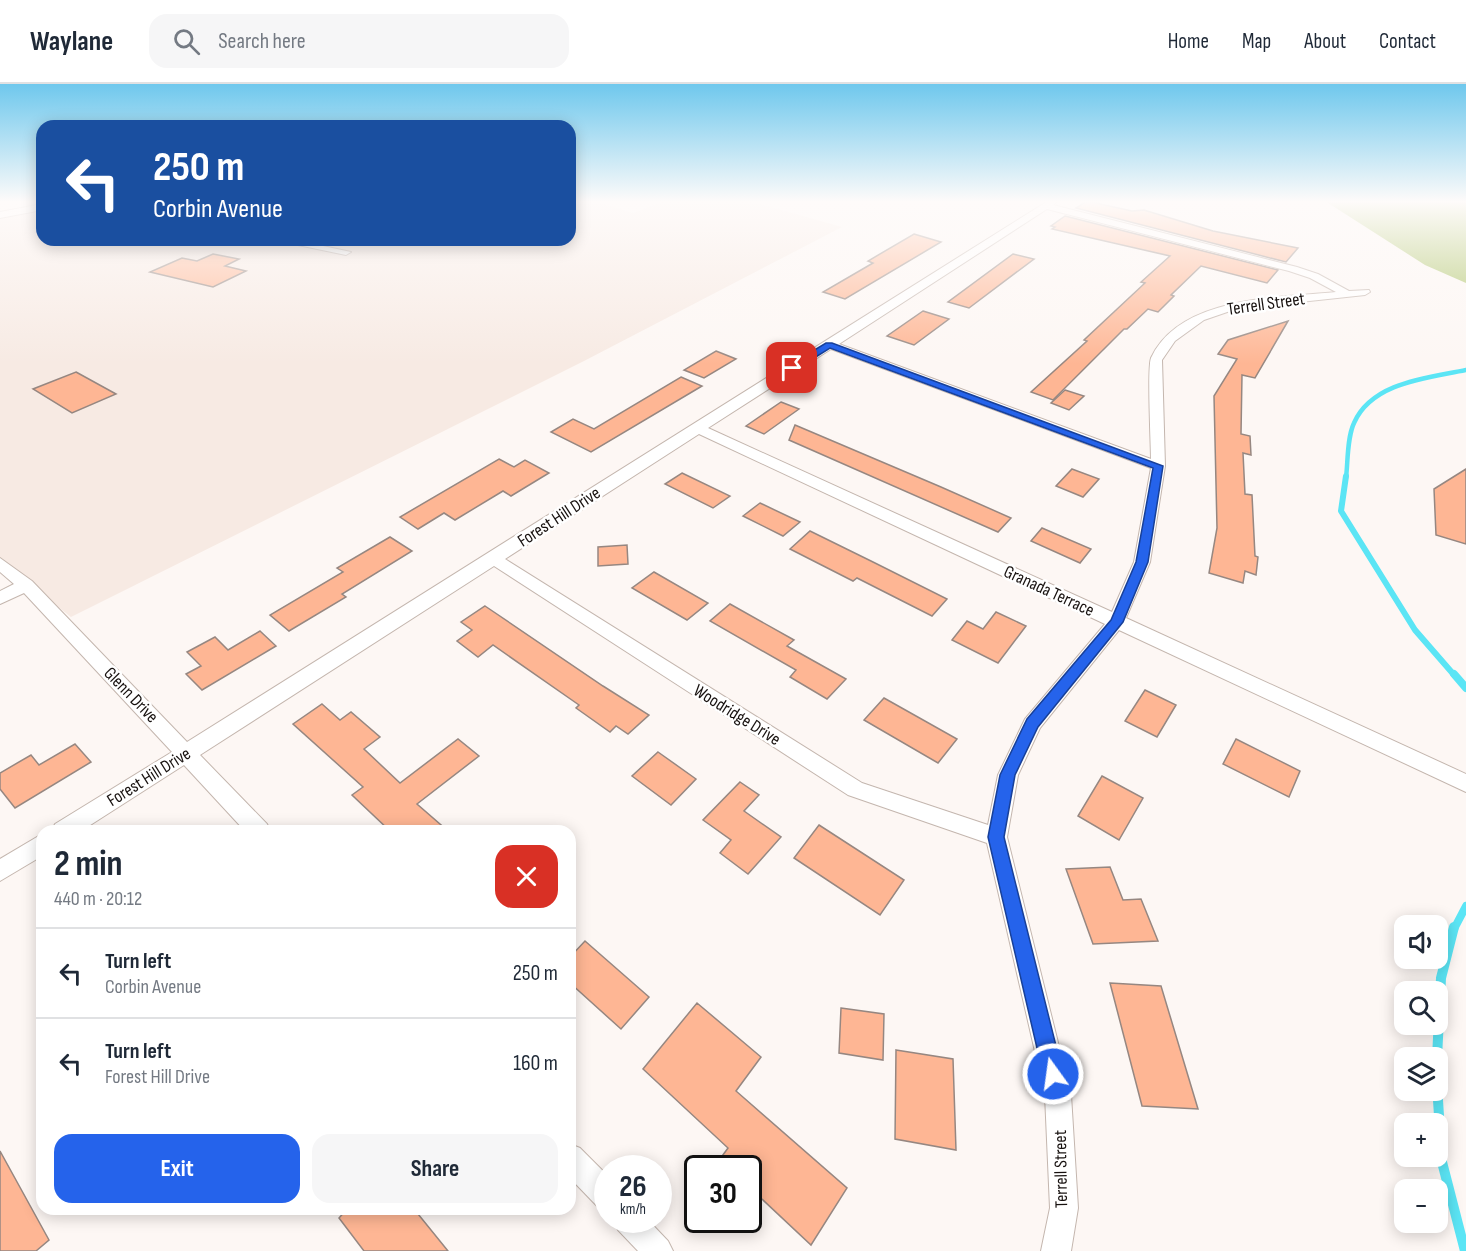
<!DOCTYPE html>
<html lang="en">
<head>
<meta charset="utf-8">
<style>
  body { margin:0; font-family:"Sofia Sans Condensed",sans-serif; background:#f6f6f7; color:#1f2937; height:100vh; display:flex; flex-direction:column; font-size:22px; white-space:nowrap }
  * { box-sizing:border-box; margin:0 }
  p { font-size:20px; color:#747a83 }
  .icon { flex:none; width:33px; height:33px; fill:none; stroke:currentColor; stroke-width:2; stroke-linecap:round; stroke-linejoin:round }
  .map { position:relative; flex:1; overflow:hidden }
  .side { position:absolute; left:36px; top:741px; width:540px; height:390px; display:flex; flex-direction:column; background:#fff; border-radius:18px; box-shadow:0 3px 15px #0003 }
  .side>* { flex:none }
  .hud { position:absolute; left:36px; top:36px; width:540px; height:126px; border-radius:18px; box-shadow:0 3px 15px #0003; background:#1a4fa0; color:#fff; overflow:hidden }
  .buttons { position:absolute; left:1394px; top:831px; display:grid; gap:12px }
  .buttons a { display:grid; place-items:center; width:54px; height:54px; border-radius:12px; background:#fff; box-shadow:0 3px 15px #0003; font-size:30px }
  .speed { position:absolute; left:594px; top:1071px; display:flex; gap:12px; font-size:30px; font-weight:700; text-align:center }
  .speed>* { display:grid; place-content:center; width:78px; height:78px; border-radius:50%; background:#fff; box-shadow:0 3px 15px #0003; line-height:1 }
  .speed small { font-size:15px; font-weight:400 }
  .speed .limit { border:3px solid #111; border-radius:9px; background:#fff; color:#111 }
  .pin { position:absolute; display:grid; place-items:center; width:51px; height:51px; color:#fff; margin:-26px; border-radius:12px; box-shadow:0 3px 9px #0006 }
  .me { position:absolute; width:66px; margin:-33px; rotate:346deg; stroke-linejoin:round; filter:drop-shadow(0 0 4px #0008) }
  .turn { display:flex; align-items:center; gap:21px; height:126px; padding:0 18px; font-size:27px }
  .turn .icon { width:78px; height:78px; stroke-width:2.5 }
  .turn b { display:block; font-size:42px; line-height:51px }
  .round { display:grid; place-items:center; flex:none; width:63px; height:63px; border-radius:18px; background:#f6f6f7 }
  .headline { display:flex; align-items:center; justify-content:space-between; height:102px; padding:0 18px }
  h1 { font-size:36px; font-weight:700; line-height:45px }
  .button { display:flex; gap:12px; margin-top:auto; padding:12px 18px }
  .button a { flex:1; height:69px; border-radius:18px; background:#2563eb; color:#fff; font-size:24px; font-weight:700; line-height:69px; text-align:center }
  .button a+a { background:#f6f6f7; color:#1f2937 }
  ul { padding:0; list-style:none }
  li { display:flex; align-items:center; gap:18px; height:90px; padding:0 18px; border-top:2px solid #e0e1e3 }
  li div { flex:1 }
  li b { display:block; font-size:22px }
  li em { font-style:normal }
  header { display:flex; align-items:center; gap:36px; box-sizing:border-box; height:84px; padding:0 30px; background:#fff; border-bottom:2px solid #e0e1e3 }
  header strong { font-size:28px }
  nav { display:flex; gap:33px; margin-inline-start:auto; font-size:21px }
  .search { width:420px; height:54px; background:#f6f6f7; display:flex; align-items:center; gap:15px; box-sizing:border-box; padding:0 21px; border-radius:18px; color:#747a83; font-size:22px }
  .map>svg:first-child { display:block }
  .built { fill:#f7eae3 }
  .forest { fill:#adc469 }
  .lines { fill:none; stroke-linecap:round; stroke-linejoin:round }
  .stream-far3 { stroke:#5be5f5; stroke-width:4.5 }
  .stream-far2 { stroke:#5be5f5; stroke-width:6 }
  .stream-far1 { stroke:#5be5f5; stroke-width:8 }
  .stream { stroke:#5be5f5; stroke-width:10 }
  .building { fill:#feb694; stroke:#968781; stroke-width:1.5 }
  .street-casing { stroke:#c4b6ae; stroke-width:2 }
  .street { fill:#fff; fill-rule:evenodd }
  .route { fill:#2563eb; stroke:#184099; stroke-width:1.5 }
  .labels { text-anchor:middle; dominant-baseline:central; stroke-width:5; stroke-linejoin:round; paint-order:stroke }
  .street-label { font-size:18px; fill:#17110f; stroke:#fff }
</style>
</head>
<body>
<header>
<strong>Waylane</strong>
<div class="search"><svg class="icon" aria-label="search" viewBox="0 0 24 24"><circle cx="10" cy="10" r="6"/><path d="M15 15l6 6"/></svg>Search here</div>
<nav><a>Home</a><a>Map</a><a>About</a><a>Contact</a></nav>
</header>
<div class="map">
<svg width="1466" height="1167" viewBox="0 0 1466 1167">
  <rect width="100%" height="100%" fill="#fdf7f4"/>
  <!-- built -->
  <polygon class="built" points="570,117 594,117 633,129 665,117 750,117 842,143 584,277 71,533 0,477 0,131 42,121 42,156 570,156"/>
  <!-- forest -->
  <polygon class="forest" points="1325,117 1466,117 1466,199 1425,181"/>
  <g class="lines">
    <!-- stream-far3 -->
    <path class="stream-far3" d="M1346 394C1348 377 1347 354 1354 339 1372 298 1428 294 1466 286"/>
    <!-- stream-far2 -->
    <polyline class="stream-far2" points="1346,392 1341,427 1415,546 1455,592"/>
    <!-- stream-far1 -->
    <g class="stream-far1">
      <polyline points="1454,590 1466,604"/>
      <polyline points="1454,845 1466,822"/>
    </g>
    <!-- stream -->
    <g class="stream">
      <polyline points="1437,974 1441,894 1454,843"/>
      <polyline points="1437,1001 1442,1078 1465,1167"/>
    </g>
  </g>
  <!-- building -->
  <g class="building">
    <polygon points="1087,117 1132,127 1144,126 1213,147 1298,164 1286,178 1076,124"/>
    <polygon points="1065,132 1278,186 1267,199 1201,182 1171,211 1174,212 1158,228 1148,225 1127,245 1124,245 1053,316 1031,308 1087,257 1084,256 1145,199 1141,198 1170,172 1052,145 1055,143 1051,142"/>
    <polygon points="914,150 941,158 845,215 823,208 873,179 868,177"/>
    <polygon points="213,170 239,175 225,182 246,187 213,203 150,188 182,174 197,177"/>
    <polygon points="1013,170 1034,175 969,224 948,218"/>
    <polygon points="923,227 949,235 914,261 887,252"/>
    <polygon points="1288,237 1255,294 1242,291 1241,350 1250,352 1251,371 1243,369 1245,410 1252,411 1255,472 1258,473 1256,491 1245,487 1243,499 1209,489 1217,444 1214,312 1237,275 1218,270 1228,256"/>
    <polygon points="716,267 736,275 704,294 684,286"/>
    <polygon points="76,288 116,310 72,329 33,305"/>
    <polygon points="681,293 702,302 591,368 551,348 573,335 594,345"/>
    <polygon points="1065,306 1084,312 1069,326 1051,319"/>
    <polygon points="781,318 799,325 764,350 746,342"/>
    <polygon points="795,341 941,403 1011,434 998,448 789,356"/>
    <polygon points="499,375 514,383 525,376 549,389 511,412 503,407 455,436 444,429 418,445 400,433"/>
    <polygon points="1072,385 1099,395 1083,413 1056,402"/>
    <polygon points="1466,385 1466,460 1436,451 1434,405"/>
    <polygon points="682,389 730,412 713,424 665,400"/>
    <polygon points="760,419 800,438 783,452 743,432"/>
    <polygon points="1042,444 1091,465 1080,479 1031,457"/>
    <polygon points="810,447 873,478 947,515 932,532 857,494 853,497 790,465"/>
    <polygon points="390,453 412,467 342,510 346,513 289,547 270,531 343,488 337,484"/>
    <polygon points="627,461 628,480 598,482 598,463"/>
    <polygon points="654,488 708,519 687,536 632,504"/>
    <polygon points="730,520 794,556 787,562 846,595 827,615 790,593 796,586 710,537"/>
    <polygon points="485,522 603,602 649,631 628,650 616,642 610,648 576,624 579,621 493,561 478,573 457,557 472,546 461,538"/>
    <polygon points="996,528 1026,542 998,579 952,556 967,537 983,545"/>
    <polygon points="260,547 276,562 202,606 186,590 201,582 187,568 215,553 228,566"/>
    <polygon points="1145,606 1176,621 1157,653 1125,637"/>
    <polygon points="884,614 957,655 938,679 864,636"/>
    <polygon points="322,620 340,636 351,628 380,653 364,665 400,699 458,655 479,672 417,720 448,747 390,747 352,711 363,703 293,640"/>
    <polygon points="1236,655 1300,687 1289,713 1223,680"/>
    <polygon points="75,660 91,678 15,724 0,705 0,689 31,671 39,681"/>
    <polygon points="658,668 696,695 671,721 632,692"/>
    <polygon points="1102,692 1143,714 1119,756 1078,732"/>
    <polygon points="740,698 759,711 744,727 781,753 748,790 720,769 731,756 703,736"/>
    <polygon points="819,741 904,796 880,831 794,774"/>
    <polygon points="1110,783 1123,816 1141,815 1158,857 1093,860 1066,785"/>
    <polygon points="585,857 649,913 621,945 570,899 570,873"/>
    <polygon points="1110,899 1161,902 1198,1025 1142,1022"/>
    <polygon points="697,919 761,973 736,1007 847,1104 811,1161 748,1102 748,1084 730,1084 720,1075 728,1064 643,985"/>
    <polygon points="841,924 884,930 883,976 839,969"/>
    <polygon points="896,966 953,975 956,1066 895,1055"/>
    <polygon points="0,1067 49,1156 36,1167 0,1167"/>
    <polygon points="347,1125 414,1125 448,1167 364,1167 339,1134"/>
  </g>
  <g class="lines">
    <!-- street casing -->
    <g class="street-casing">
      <g id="street">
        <path d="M1048 117H1058L1053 121 1297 183 1318 190 1349 207 1369 206 1370 208 1365 211 1236 225 1204 236 1175 257 1162 276 1165 382 1150 478 1126 534 1466 690V708L1119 546 1040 644 1018 691 1007 753 1071 1011 1078 1124 1071 1167H1041L1050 1124 1045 1011 987 759 848 711 494 482 200 671 267 740 270 747H245L184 681 81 747H52L55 740 172 668 24 509 0 520V507L14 500 0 488V474L32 497 187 658ZM1047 125 1289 187 1310 194 1336 208C1278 214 1180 212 1151 274 1147 284 1151 359 1151 375L839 260ZM831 265 1151 384 1134 478 1112 528 708 344ZM699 350 1105 540 1025 635 998 691 988 741 862 699 505 475Z"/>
        <polygon points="42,120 42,126 0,134 0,128"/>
        <polygon points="274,156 295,156 351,168 346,171"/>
        <polygon points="42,750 42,772 0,797 0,775"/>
        <polygon points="570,1060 580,1064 608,1092 608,1127 598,1123 570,1094"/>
        <polygon points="614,1136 648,1136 668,1157 673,1167 638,1167 618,1146"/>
      </g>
    </g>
    <!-- street -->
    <use href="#street" class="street"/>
  </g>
  <!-- sky -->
  <linearGradient id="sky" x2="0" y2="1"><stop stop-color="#6fc8ed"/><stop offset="0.42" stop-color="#fefbfa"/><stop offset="1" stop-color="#fefbfa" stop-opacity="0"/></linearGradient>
  <rect width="1466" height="280" fill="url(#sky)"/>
  <!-- route -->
  <polygon class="route" points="826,259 832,259 1163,382 1148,478 1123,538 1038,643 1015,691 1004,753 1063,990 1060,997 1053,1000 1046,997 1043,990 988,753 1000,691 1027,635 1111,536 1136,478 1153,384 830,264 795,286 788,286 788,282"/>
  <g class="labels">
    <!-- street labels -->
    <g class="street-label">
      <text transform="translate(1266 220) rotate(-8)">Terrell Street</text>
      <text transform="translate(559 433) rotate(-33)">Forest Hill Drive</text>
      <text transform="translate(1049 507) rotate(25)">Granada Terrace</text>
      <text transform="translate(131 611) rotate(46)">Glenn Drive</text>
      <text transform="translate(737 631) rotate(32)">Woodridge Drive</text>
      <text transform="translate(149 693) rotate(-32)">Forest Hill Drive</text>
      <text transform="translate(1061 1085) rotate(-91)">Terrell Street</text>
    </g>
  </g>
</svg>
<div class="buttons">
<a><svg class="icon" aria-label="sound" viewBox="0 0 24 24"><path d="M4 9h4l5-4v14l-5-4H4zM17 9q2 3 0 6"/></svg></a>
<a><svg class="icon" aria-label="search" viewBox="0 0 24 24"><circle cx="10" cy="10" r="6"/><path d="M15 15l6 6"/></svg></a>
<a><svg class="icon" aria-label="layers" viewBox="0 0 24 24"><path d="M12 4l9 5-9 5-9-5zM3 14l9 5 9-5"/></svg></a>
<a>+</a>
<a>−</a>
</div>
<div class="speed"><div>26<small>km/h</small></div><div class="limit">30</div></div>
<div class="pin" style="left:792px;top:284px;background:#d93025"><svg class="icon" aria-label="arrive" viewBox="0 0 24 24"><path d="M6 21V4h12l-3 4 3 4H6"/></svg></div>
<svg class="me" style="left:1053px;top:990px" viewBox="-20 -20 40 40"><circle r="17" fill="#2563eb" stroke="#fff" stroke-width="3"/><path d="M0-11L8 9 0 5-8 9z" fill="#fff"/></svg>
<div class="hud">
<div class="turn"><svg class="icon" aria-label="left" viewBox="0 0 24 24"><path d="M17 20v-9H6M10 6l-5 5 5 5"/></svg><div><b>250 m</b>Corbin Avenue</div></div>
</div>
<section class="side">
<div class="headline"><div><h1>2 min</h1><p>440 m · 20:12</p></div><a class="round" style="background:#d93025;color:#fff"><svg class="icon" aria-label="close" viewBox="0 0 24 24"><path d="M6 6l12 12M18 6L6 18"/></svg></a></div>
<ul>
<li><svg class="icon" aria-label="left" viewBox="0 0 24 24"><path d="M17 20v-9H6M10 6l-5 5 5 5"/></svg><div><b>Turn left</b><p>Corbin Avenue</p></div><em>250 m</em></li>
<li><svg class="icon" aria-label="left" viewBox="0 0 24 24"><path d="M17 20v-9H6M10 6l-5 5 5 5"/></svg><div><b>Turn left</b><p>Forest Hill Drive</p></div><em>160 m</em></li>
</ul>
<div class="button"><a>Exit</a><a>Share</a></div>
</section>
</div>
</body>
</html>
